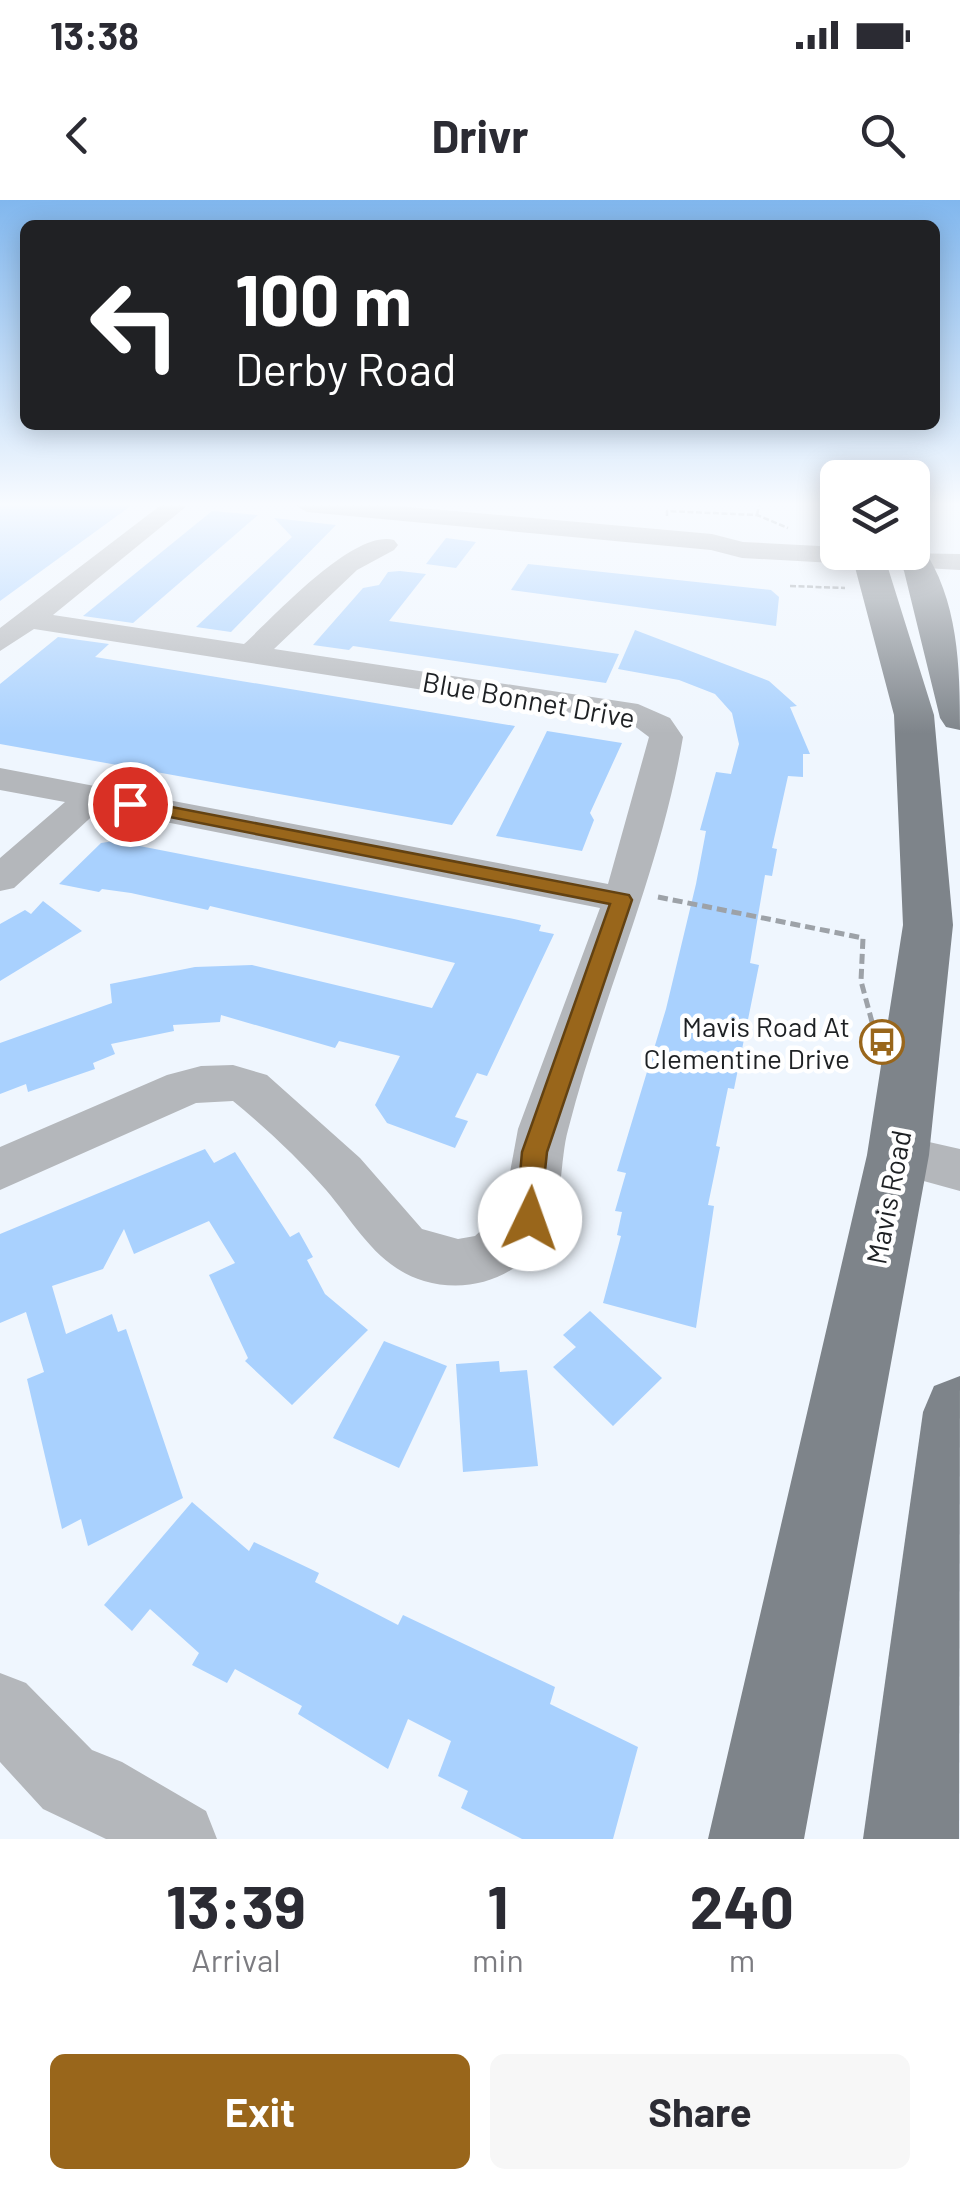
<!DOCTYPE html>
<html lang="en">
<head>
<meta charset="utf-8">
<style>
  body { margin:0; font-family:Barlow,sans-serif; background:#f7f7f7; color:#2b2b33; height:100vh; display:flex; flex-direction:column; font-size:38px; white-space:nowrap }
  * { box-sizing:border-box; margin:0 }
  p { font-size:32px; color:#7c7c81 }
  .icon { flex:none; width:55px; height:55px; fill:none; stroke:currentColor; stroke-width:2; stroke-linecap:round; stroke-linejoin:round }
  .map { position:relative; height:1639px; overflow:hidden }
  .sheet { display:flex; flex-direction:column; background:#fff; flex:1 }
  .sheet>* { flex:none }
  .guide { position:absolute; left:20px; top:20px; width:920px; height:210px; border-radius:15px; box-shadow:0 5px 25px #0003; background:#202124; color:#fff; overflow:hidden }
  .controls { position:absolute; left:820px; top:260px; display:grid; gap:20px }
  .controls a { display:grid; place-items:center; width:110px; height:110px; border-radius:15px; background:#fff; box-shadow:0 5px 25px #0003; font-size:50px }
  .pin { position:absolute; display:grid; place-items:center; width:85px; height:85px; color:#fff; margin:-42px; border:5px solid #fff; border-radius:50%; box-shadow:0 2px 10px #0007 }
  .me { position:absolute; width:110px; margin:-55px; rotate:3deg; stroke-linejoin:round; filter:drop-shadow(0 0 8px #0008) }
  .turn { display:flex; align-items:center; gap:35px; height:210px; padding:0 50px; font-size:45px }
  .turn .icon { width:130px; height:130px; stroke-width:2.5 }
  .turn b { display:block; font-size:70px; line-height:85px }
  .eta { display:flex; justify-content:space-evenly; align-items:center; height:170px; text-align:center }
  .eta b { font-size:60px; font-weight:700; line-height:70px }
  .cta { display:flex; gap:20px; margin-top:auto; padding:20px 50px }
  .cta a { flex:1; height:115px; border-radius:15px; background:#99661b; color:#fff; font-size:40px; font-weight:700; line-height:115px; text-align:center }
  .cta a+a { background:#f7f7f7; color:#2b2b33 }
  .status { display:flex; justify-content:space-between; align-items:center; height:70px; padding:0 50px; background:#fff; direction:ltr }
  .status svg { height:28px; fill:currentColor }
  header { display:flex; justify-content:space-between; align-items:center; height:130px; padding:0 50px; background:#fff; font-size:45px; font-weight:700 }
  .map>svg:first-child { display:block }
  .building { fill:#a9d1fe }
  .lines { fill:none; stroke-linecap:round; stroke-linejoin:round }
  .path-far1 { stroke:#9da2a8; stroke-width:2.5; stroke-dasharray:6 2.5; stroke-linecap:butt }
  .path { stroke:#9da2a8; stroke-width:5; stroke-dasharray:10 5; stroke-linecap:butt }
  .minor { fill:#b4b7bb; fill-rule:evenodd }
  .major { fill:#7e848a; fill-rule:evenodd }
  .route { fill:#99661b; stroke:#634212; stroke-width:2.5 }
  .labels { text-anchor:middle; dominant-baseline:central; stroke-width:9; stroke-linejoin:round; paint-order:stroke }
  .street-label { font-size:28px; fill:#1e2124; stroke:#fff }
  .poi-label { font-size:28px; fill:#1e2124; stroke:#fff; text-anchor:end }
</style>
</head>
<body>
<div class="status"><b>13:38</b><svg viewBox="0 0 49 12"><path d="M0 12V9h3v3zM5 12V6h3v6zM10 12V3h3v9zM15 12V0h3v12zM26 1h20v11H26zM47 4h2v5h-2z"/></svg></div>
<header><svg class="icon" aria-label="back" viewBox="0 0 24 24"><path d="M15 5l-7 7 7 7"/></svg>Drivr<svg class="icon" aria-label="search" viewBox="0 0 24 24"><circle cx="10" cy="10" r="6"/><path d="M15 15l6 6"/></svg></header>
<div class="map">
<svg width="960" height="1639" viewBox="0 0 960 1639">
  <rect width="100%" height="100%" fill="#eff6fe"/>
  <!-- building -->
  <g class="building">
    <polygon points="0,305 132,305 0,401"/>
    <polygon points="212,311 258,315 133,423 83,416"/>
    <polygon points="274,318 336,325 231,432 196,427 292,337"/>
    <polygon points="446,338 476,342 456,368 426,364"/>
    <polygon points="528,364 771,390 779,397 776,426 511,390"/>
    <polygon points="400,371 426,374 389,421 619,454 606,483 353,446 349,450 313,445 363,388 379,385 388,372"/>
    <polygon points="635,430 769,481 797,506 790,507 810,554 803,554 803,577 788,576 772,648 777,649 772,676 765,675 750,763 759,765 734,889 728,888 716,946 720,947 708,1005 714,1006 696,1128 603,1103 621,1036 617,1035 622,1012 615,1011 626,973 617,971 666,809 696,684 706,631 700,630 716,572 731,574 739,544 732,513 715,494 679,480 618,469"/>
    <polygon points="58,437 109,444 95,457 515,526 452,625 0,544 0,484"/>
    <polygon points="547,531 622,543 590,613 594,620 582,651 496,636"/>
    <polygon points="114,641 514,719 541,725 539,731 554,734 487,876 477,873 455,917 468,921 455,948 387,923 375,905 400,856 339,841 335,848 221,815 220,822 173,825 174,831 111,844 115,854 93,863 95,869 28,892 26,884 0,894 0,843 112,803 110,784 195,767 252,765 432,808 455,763 210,706 208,710 131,693 102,689 99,692 59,684 101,643"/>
    <polygon points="43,701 82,731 0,781 0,724 25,710 31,714"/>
    <polygon points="205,949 214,963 235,952 290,1037 299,1032 313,1057 307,1060 325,1094 368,1130 292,1205 245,1161 248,1158 209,1075 235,1063 209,1021 134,1054 124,1029 103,1069 52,1086 66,1134 112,1114 118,1132 126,1129 183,1298 88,1346 81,1319 62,1329 27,1179 44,1172 26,1112 0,1123 0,1034"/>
    <polygon points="590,1111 662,1178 613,1226 553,1167 576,1147 563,1135"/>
    <polygon points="384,1141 447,1166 399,1268 333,1238"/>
    <polygon points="499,1161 500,1172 527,1170 538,1266 463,1272 456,1164"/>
    <polygon points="192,1302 249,1351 254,1342 319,1373 315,1382 398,1425 403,1415 555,1487 550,1504 638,1547 613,1639 522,1639 461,1608 468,1591 438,1576 451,1541 408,1519 388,1569 298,1514 302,1506 235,1469 227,1483 192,1465 199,1453 150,1409 132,1431 104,1405"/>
  </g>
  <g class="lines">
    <!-- path-far1 -->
    <g class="path-far1">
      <polyline points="757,315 759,305"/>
      <polyline points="667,316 667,311 757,315 788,328"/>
      <polyline points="790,386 845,388"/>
    </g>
    <!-- path -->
    <polyline class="path" points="658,697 863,738 861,781 872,822"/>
    <!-- minor -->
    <g class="minor">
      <path d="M161 305H188L53 415 244 444C274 417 353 329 394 340L398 345 394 350 357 370 274 449 638 504 670 518 683 537C660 673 602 797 568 930 560 958 562 1012 548 1033 521 1076 472 1095 424 1081 377 1067 356 1025 326 990 299 959 265 927 233 901L196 903 0 990V947L167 875 201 866 233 865 267 875 360 958 422 1029 458 1039 475 1036 503 1010 518 929 600 708 100 609 14 688 0 691V658L65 602 0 590V568L608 684 649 537 629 522 34 429 0 451V428Z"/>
      <polygon points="295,305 386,305 712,334 743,342 838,347 838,352 960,354 960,370 742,358 711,350 307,312"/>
      <polygon points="898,935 960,949 960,991 880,969 873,955 880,941"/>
      <polygon points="0,1473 26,1483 92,1550 122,1562 206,1611 217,1639 106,1639 43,1609 0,1562"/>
    </g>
    <!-- major -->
    <g class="major">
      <path d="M912 343 921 345C959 400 960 467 960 530L946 527 940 518 904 371 894 352H912Z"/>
      <polygon points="851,352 883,352 934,515 953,725 929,955 804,1639 708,1639 867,955 903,725 894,515"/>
      <polygon points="960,1176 959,1639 863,1639 923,1212 934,1186"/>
    </g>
  </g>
  <!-- sky -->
  <linearGradient id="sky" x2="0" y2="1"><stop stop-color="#81b7ee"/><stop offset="0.57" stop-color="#f8fbff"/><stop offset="1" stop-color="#f8fbff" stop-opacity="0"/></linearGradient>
  <rect width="960" height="534" fill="url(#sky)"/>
  <!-- route -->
  <polygon class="route" points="130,599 629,695 632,700 547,952 539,1027 520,1027 516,1019 522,952 610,704 124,608 124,600"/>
  <!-- icons -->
  <defs>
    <g id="bus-ring" transform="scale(2.25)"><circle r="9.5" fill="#fff" stroke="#99661b" stroke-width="1.5"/><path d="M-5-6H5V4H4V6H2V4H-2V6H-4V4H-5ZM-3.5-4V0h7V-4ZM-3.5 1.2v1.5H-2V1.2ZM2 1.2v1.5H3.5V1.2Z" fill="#99661b"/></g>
  </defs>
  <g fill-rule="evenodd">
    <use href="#bus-ring" x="882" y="842"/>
  </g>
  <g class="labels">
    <!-- street labels -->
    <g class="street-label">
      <text transform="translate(529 499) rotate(10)">Blue Bonnet Drive</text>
      <text transform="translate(888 997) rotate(-79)">Mavis Road</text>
    </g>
    <!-- poi labels -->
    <g class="poi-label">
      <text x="850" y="826">Mavis Road At<tspan x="850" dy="32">Clementine Drive</tspan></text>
    </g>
  </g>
</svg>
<div class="controls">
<a><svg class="icon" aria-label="layers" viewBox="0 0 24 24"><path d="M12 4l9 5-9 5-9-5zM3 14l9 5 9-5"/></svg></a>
</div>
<div class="pin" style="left:130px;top:604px;background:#d93025"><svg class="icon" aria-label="arrive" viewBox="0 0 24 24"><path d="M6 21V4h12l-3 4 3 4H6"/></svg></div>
<svg class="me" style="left:530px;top:1019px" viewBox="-20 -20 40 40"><circle r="19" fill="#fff"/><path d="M0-13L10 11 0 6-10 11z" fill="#99661b"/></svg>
<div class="guide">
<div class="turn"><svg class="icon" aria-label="left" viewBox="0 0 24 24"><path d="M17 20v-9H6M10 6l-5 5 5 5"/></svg><div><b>100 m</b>Derby Road</div></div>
</div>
</div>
<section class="sheet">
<div class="eta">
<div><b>13:39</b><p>Arrival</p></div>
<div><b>1</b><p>min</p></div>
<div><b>240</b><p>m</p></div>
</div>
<div class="cta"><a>Exit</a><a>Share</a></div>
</section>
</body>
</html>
